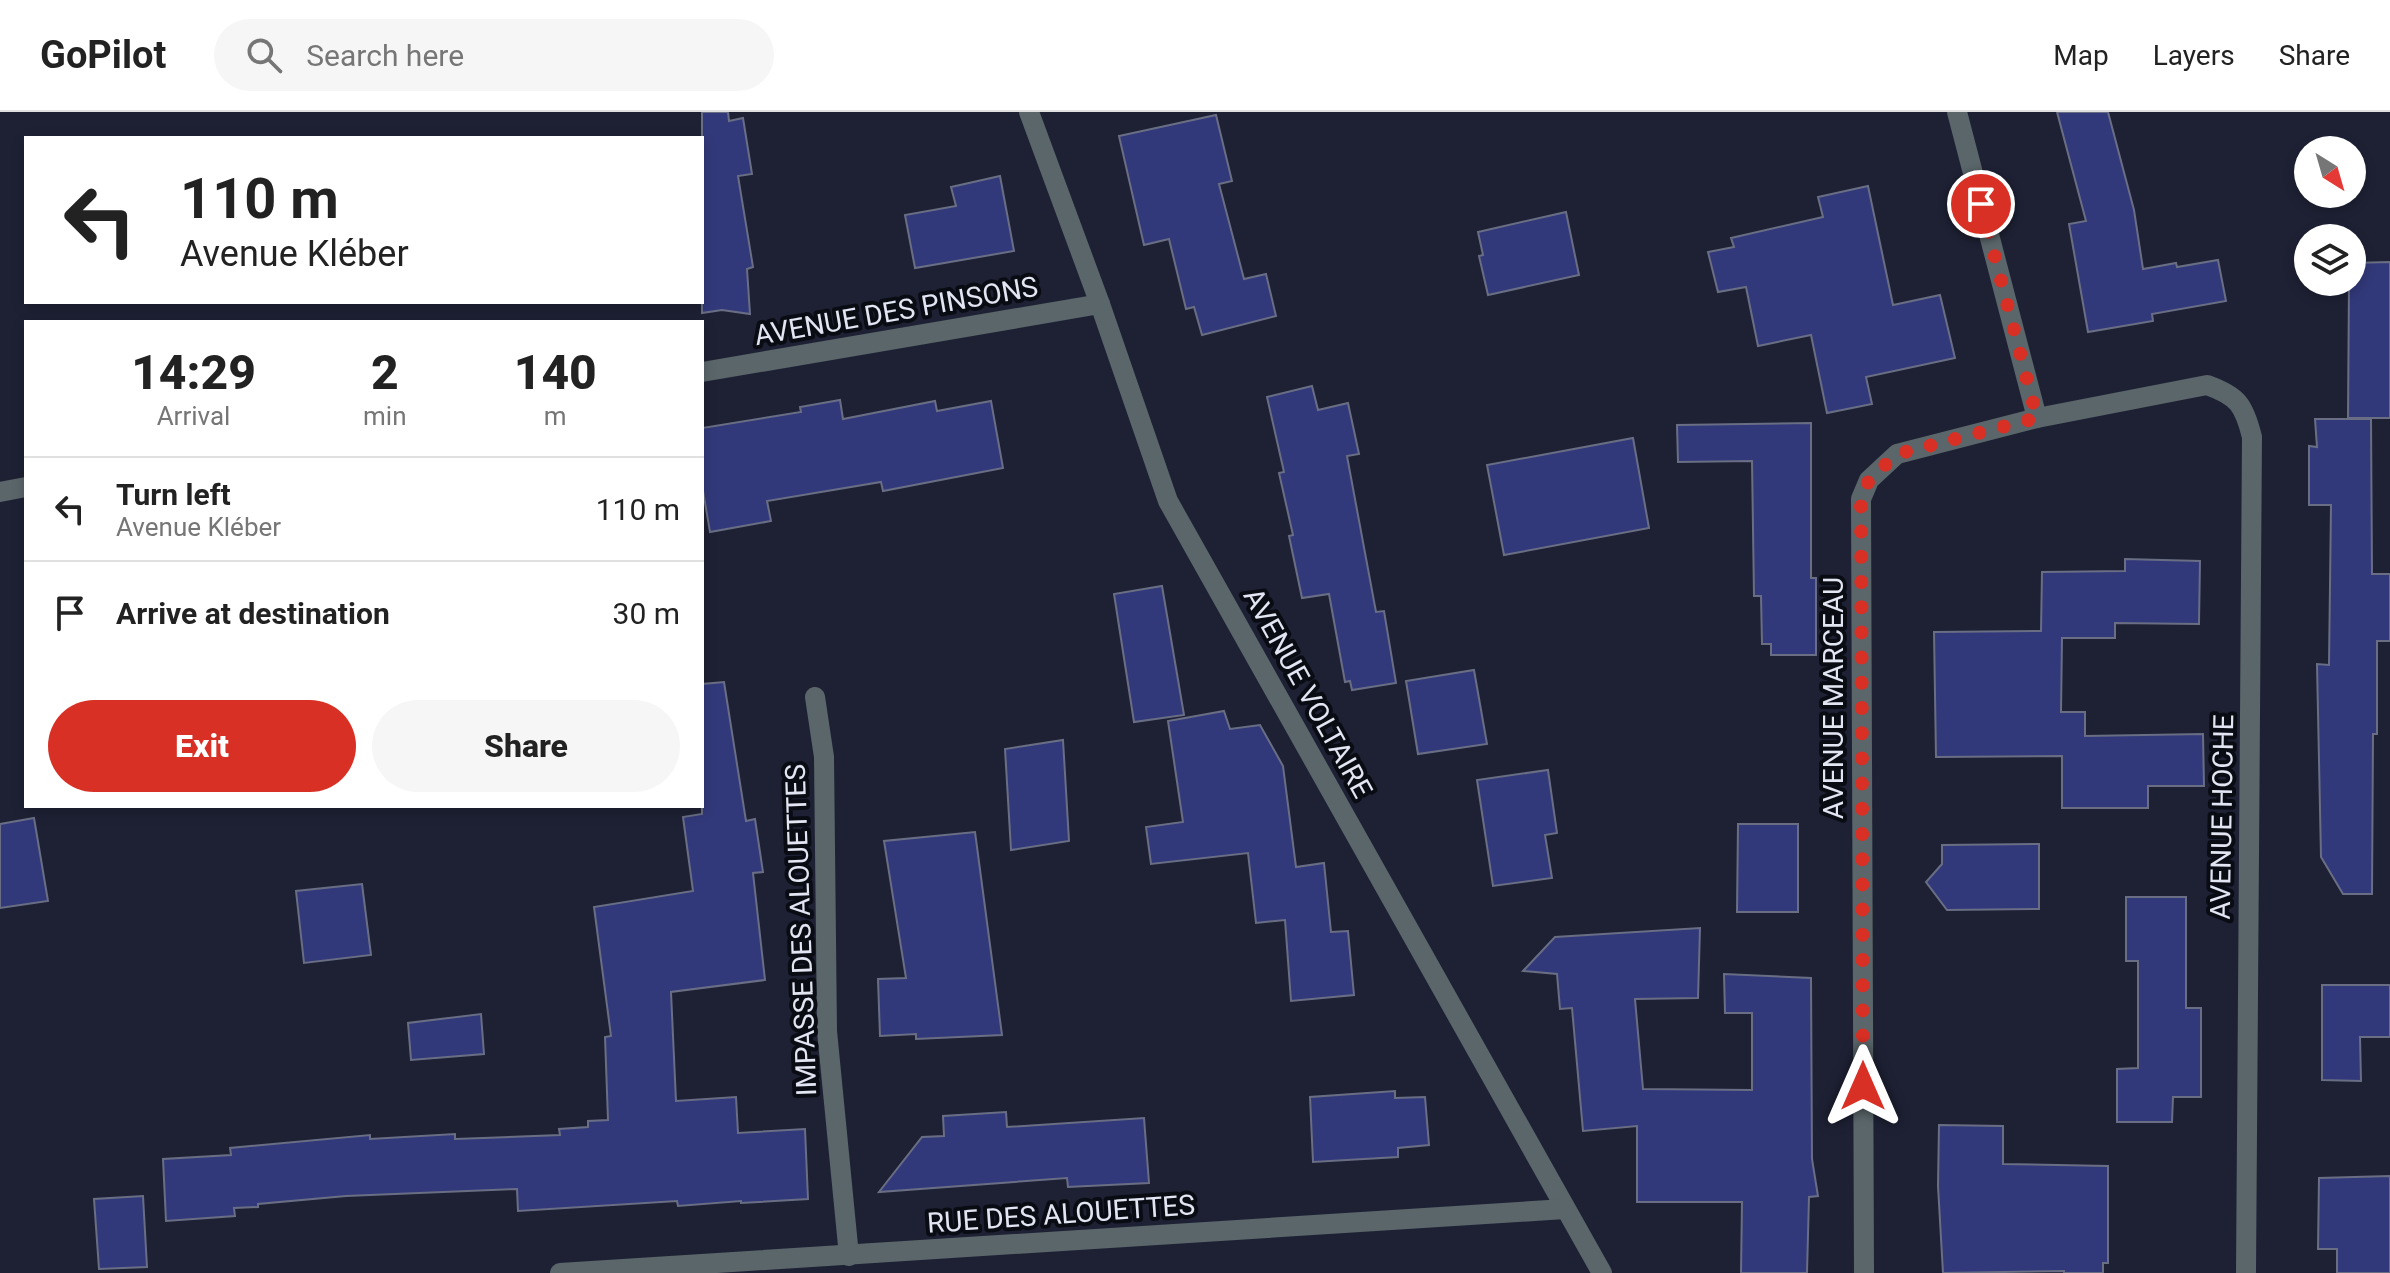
<!DOCTYPE html>
<html lang="en">
<head>
<meta charset="utf-8">
<style>
  body { margin:0; font-family:Roboto,sans-serif; background:#f6f6f6; color:#222; height:100vh; display:flex; flex-direction:column; font-size:30px; white-space:nowrap }
  * { box-sizing:border-box; margin:0 }
  p { font-size:26px; color:#767676 }
  .icon { flex:none; width:44px; height:44px; fill:none; stroke:currentColor; stroke-width:2; stroke-linecap:round; stroke-linejoin:round }
  .map { position:relative; flex:1; overflow:hidden }
  .panel { position:absolute; left:24px; top:208px; width:680px; height:488px; display:flex; flex-direction:column; background:#fff; border-radius:0px; box-shadow:0 4px 12px #0003 }
  .panel>* { flex:none }
  .guide { position:absolute; left:24px; top:24px; width:680px; height:168px; border-radius:0px; box-shadow:0 4px 12px #0003; background:#fff; color:#222; overflow:hidden }
  .needle { width:52px; rotate:143deg }
  .controls { position:absolute; left:2294px; top:24px; display:grid; gap:16px }
  .controls a { display:grid; place-items:center; width:72px; height:72px; border-radius:50%; background:#fff; box-shadow:0 4px 12px #0003; font-size:40px }
  .pin { position:absolute; display:grid; place-items:center; width:68px; height:68px; color:#fff; margin:-34px; border:4px solid #fff; border-radius:50%; box-shadow:0 2px 8px #0007 }
  .me { position:absolute; width:88px; margin:-44px; rotate:0deg; stroke-linejoin:round; filter:drop-shadow(0 0 6px #0008) }
  .turn { display:flex; align-items:center; gap:28px; height:168px; padding:0 24px; font-size:36px }
  .turn .icon { width:104px; height:104px; stroke-width:2.5 }
  .turn b { display:block; font-size:56px; line-height:68px }
  .eta { display:flex; justify-content:space-evenly; align-items:center; height:136px; text-align:center }
  .eta b { font-size:48px; font-weight:800; line-height:56px }
  .primary-button { display:flex; gap:16px; margin-top:auto; padding:16px 24px }
  .primary-button a { flex:1; height:92px; border-radius:48px; background:#d93025; color:#fff; font-size:32px; font-weight:800; line-height:92px; text-align:center }
  .primary-button a+a { background:#f6f6f6; color:#222 }
  ul { padding:0; list-style:none }
  li { display:flex; align-items:center; gap:24px; height:104px; padding:0 24px; border-top:2px solid #e0e0e0 }
  li div { flex:1 }
  li b { display:block; font-size:30px }
  li em { font-style:normal }
  header { display:flex; align-items:center; gap:48px; box-sizing:border-box; height:112px; padding:0 40px; background:#fff; border-bottom:2px solid #e0e0e0 }
  header strong { font-size:38px }
  nav { display:flex; gap:44px; margin-inline-start:auto; font-size:28px }
  .search { width:560px; height:72px; background:#f6f6f6; display:flex; align-items:center; gap:20px; box-sizing:border-box; padding:0 28px; border-radius:44px; color:#767676; font-size:30px }
  .map>svg:first-child { display:block }
  .building { fill:#32397a; stroke:#696e84; stroke-width:2 }
  .lines { fill:none; stroke-linecap:round; stroke-linejoin:round }
  .street { stroke:#5a666a; stroke-width:20 }
  .route { stroke:#d93025; stroke-width:14; stroke-dasharray:0 25.2 }
  .labels { text-anchor:middle; dominant-baseline:central; stroke-width:8; stroke-linejoin:round; paint-order:stroke }
  .street-label { font-size:28px; fill:#e2e5f2; stroke:#0a0c14 }
</style>
</head>
<body>
<header>
<strong>GoPilot</strong>
<div class="search"><svg class="icon" aria-label="search" viewBox="0 0 24 24"><circle cx="10" cy="10" r="6"/><path d="M15 15l6 6"/></svg>Search here</div>
<nav><a>Map</a><a>Layers</a><a>Share</a></nav>
</header>
<div class="map">
<svg width="2390" height="1161" viewBox="0 0 2390 1161">
  <rect width="100%" height="100%" fill="#1e2134"/>
  <!-- building -->
  <g class="building">
    <polygon points="702,0 728,0 729,9 743,6 752,62 738,64 753,155 747,157 750,202 722,198 702,201"/>
    <polygon points="2057,0 2108,0 2134,98 2143,157 2176,151 2177,155 2218,148 2226,189 2152,202 2153,209 2088,220 2069,112 2086,109"/>
    <polygon points="1216,3 1232,69 1219,72 1244,167 1266,162 1276,204 1202,223 1194,195 1186,197 1169,127 1144,133 1119,24"/>
    <polygon points="1000,64 1014,139 915,156 905,103 956,94 951,75"/>
    <polygon points="1868,74 1893,193 1940,183 1955,246 1866,265 1872,292 1827,301 1811,223 1758,234 1746,175 1718,180 1708,140 1734,135 1731,126 1823,105 1818,85"/>
    <polygon points="1566,100 1579,163 1488,183 1479,144 1483,143 1478,120"/>
    <polygon points="2390,150 2390,306 2348,306 2349,170 2352,170 2352,151"/>
    <polygon points="1312,274 1318,298 1348,291 1359,342 1347,344 1376,500 1384,499 1396,571 1352,578 1350,569 1345,570 1329,482 1302,486 1289,424 1293,423 1279,361 1284,360 1267,285"/>
    <polygon points="840,288 843,307 935,289 937,299 991,289 1003,356 883,379 881,370 767,389 771,409 710,420 702,373 702,316 801,300 800,295"/>
    <polygon points="2315,307 2371,307 2372,462 2390,462 2390,529 2377,529 2377,622 2373,622 2372,782 2343,782 2321,745 2317,552 2329,553 2331,393 2309,393 2309,334 2317,335"/>
    <polygon points="1811,311 1811,466 1816,466 1816,543 1771,543 1771,532 1762,532 1761,484 1754,484 1752,349 1678,350 1677,313"/>
    <polygon points="1633,326 1649,416 1504,443 1487,353"/>
    <polygon points="2125,447 2200,449 2199,512 2115,511 2115,526 2062,526 2061,600 2085,600 2085,624 2203,622 2204,674 2148,674 2148,696 2062,696 2062,644 1936,645 1934,520 2041,519 2042,460 2125,459"/>
    <polygon points="1162,474 1184,603 1134,610 1114,482"/>
    <polygon points="1474,558 1487,632 1418,642 1406,569"/>
    <polygon points="724,570 746,709 755,707 763,760 753,761 765,868 671,880 676,989 736,985 738,1021 805,1017 808,1087 741,1091 741,1089 678,1094 677,1089 518,1099 517,1077 346,1084 258,1092 258,1095 234,1096 235,1104 166,1109 163,1047 231,1043 230,1036 370,1023 370,1027 455,1022 455,1027 560,1023 559,1017 588,1015 588,1009 608,1008 605,925 611,924 594,795 693,779 683,705 702,702 702,572"/>
    <polygon points="1224,599 1230,617 1260,613 1283,654 1296,755 1324,751 1331,820 1348,819 1354,883 1291,889 1285,808 1256,811 1248,741 1151,752 1146,715 1183,710 1168,609"/>
    <polygon points="1063,628 1069,729 1011,738 1005,637"/>
    <polygon points="1548,658 1557,721 1545,723 1552,766 1493,774 1477,668"/>
    <polygon points="34,706 48,789 0,796 0,712"/>
    <polygon points="1738,712 1798,712 1798,800 1737,800"/>
    <polygon points="975,720 1002,923 916,927 916,922 880,924 878,867 906,866 884,729"/>
    <polygon points="2039,732 2039,797 1947,798 1926,770 1942,752 1942,733"/>
    <polygon points="362,772 371,843 304,851 296,779"/>
    <polygon points="2126,785 2186,785 2186,896 2201,896 2201,985 2173,985 2172,1010 2117,1010 2117,957 2138,956 2138,849 2126,849"/>
    <polygon points="1700,816 1698,886 1635,887 1643,977 1752,978 1752,901 1725,901 1724,862 1811,866 1812,1047 1818,1084 1809,1085 1807,1161 1741,1161 1742,1090 1637,1090 1637,1014 1583,1019 1572,896 1560,897 1557,862 1523,859 1555,825"/>
    <polygon points="2322,873 2390,873 2390,925 2360,925 2361,969 2322,968"/>
    <polygon points="481,902 484,942 411,948 408,911"/>
    <polygon points="1395,979 1395,986 1425,985 1429,1033 1398,1036 1398,1045 1313,1050 1310,985"/>
    <polygon points="1006,1000 1007,1015 1144,1006 1149,1071 1068,1075 1067,1066 879,1080 922,1025 944,1024 943,1004"/>
    <polygon points="1939,1013 2003,1014 2003,1052 2108,1054 2108,1151 2103,1151 2103,1161 2064,1161 2064,1159 1943,1161 1938,1074"/>
    <polygon points="2390,1064 2390,1161 2337,1161 2337,1137 2318,1137 2319,1066"/>
    <polygon points="143,1084 147,1155 99,1157 94,1087"/>
  </g>
  <g class="lines">
    <!-- street -->
    <g class="street">
      <polyline points="1029,0 1100,192 1168,389 1602,1161"/>
      <polyline points="1957,0 2037,306"/>
      <polyline points="702,260 1100,192"/>
      <polyline points="0,380 26,375"/>
      <polyline points="815,585 824,645 827,919 849,1144"/>
      <polyline points="560,1161 1565,1097"/>
      <path d="M1864 1161 1861 387 1869 368 1897 342 2037 306 2207 273C2238 284 2244 293 2252 325L2246 1161"/>
    </g>
  </g>
  <g class="lines">
    <!-- route -->
    <polyline class="route" points="1863,974 1861,387 1869,368 1897,342 2037,306 1981,92"/>
  </g>
  <g class="labels">
    <!-- street labels -->
    <g class="street-label">
      <text transform="translate(896 199) rotate(-10)">AVENUE DES PINSONS</text>
      <text transform="translate(1308 581) rotate(61)">AVENUE VOLTAIRE</text>
      <text transform="translate(1833 586) rotate(-90)">AVENUE MARCEAU</text>
      <text transform="translate(2222 705) rotate(-89)">AVENUE HOCHE</text>
      <text transform="translate(801 818) rotate(-92)">IMPASSE DES ALOUETTES</text>
      <text transform="translate(1061 1102) rotate(-4)">RUE DES ALOUETTES</text>
    </g>
  </g>
</svg>
<div class="controls">
<a><svg class="needle" viewBox="-14 -14 28 28"><path d="M0-13l5 13h-10z" fill="#e53935"/><path d="M0 13l5-13h-10z" fill="#767676"/></svg></a>
<a><svg class="icon" aria-label="layers" viewBox="0 0 24 24"><path d="M12 4l9 5-9 5-9-5zM3 14l9 5 9-5"/></svg></a>
</div>
<div class="pin" style="left:1981px;top:92px;background:#d93025"><svg class="icon" aria-label="arrive" viewBox="0 0 24 24"><path d="M6 21V4h12l-3 4 3 4H6"/></svg></div>
<svg class="me" style="left:1863px;top:974px" viewBox="-20 -20 40 40"><path d="M0-17L14 15 0 8-14 15z" fill="#d93025" stroke="#fff" stroke-width="4"/></svg>
<div class="guide">
<div class="turn"><svg class="icon" aria-label="left" viewBox="0 0 24 24"><path d="M17 20v-9H6M10 6l-5 5 5 5"/></svg><div><b>110 m</b>Avenue Kléber</div></div>
</div>
<section class="panel">
<div class="eta">
<div><b>14:29</b><p>Arrival</p></div>
<div><b>2</b><p>min</p></div>
<div><b>140</b><p>m</p></div>
</div>
<ul>
<li><svg class="icon" aria-label="left" viewBox="0 0 24 24"><path d="M17 20v-9H6M10 6l-5 5 5 5"/></svg><div><b>Turn left</b><p>Avenue Kléber</p></div><em>110 m</em></li>
<li><svg class="icon" aria-label="arrive" viewBox="0 0 24 24"><path d="M6 21V4h12l-3 4 3 4H6"/></svg><div><b>Arrive at destination</b></div><em>30 m</em></li>
</ul>
<div class="primary-button"><a>Exit</a><a>Share</a></div>
</section>
</div>
</body>
</html>
